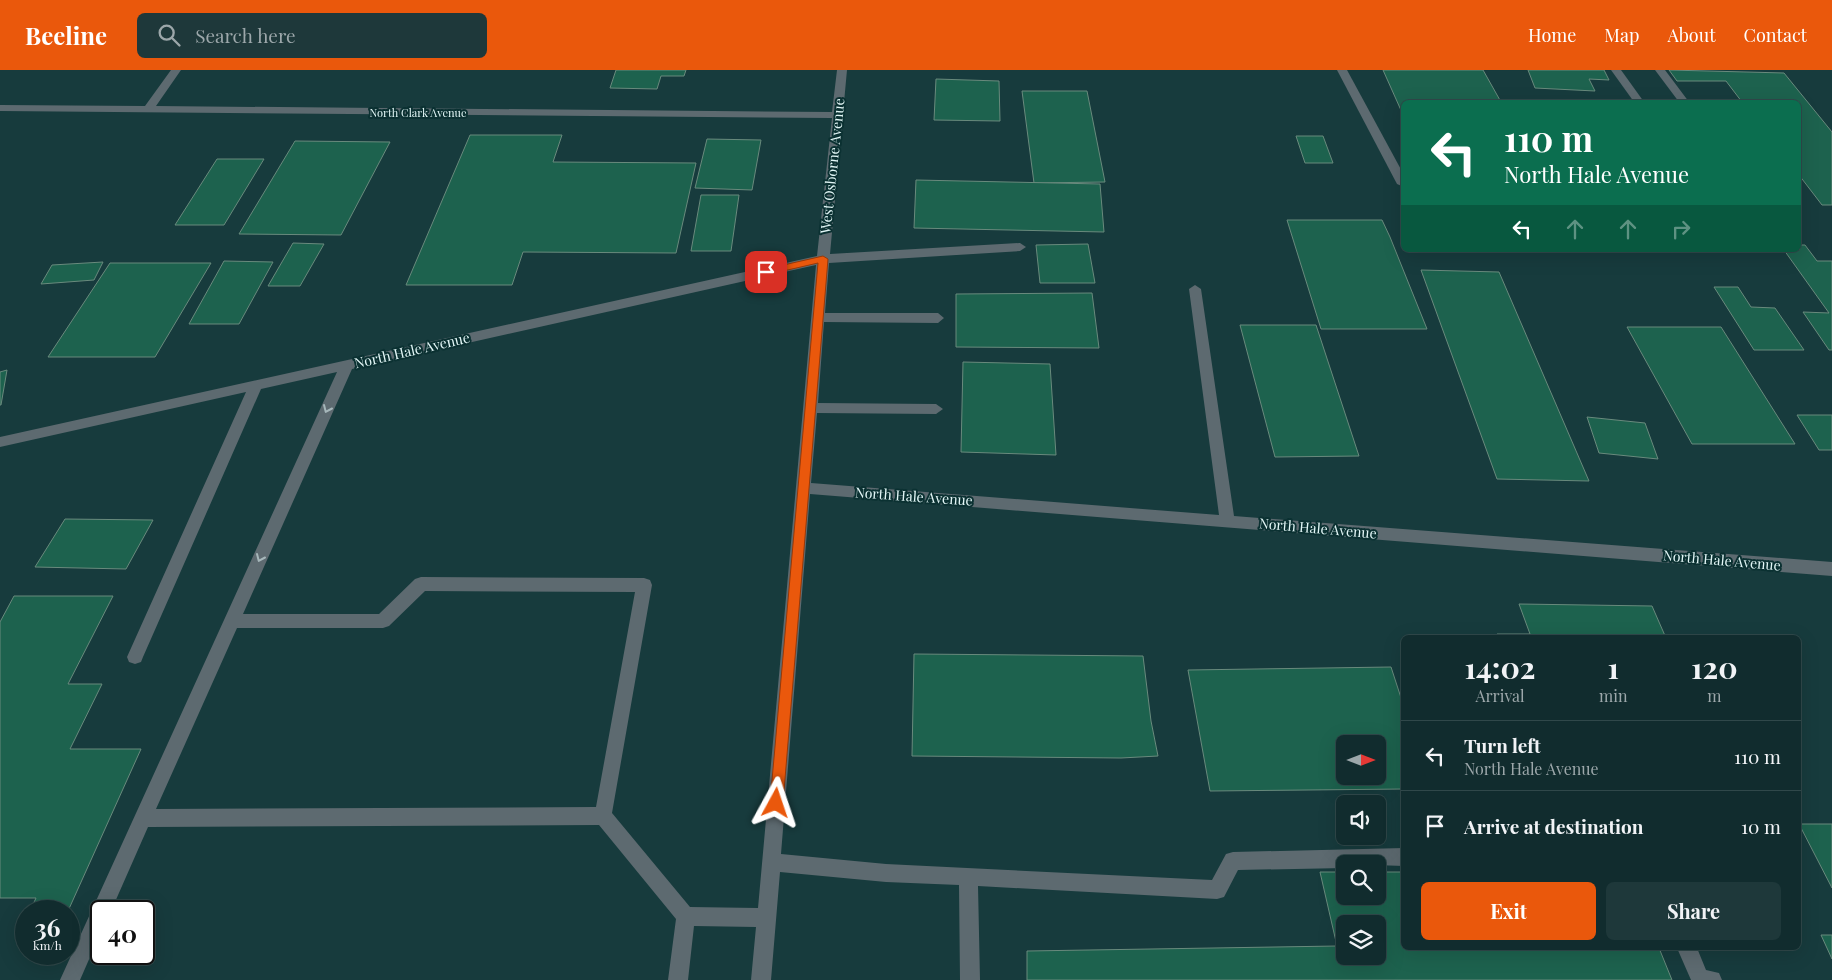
<!DOCTYPE html>
<html lang="en">
<head>
<meta charset="utf-8">
<style>
  body { margin:0; font-family:"Playfair Display",serif; background:#1e383a; color:#f1f3f6; height:100vh; display:flex; flex-direction:column; font-size:19px; white-space:nowrap }
  * { box-sizing:border-box; margin:0 }
  p { font-size:16px; color:#9ca7aa }
  .icon { flex:none; width:28px; height:28px; fill:none; stroke:currentColor; stroke-width:2; stroke-linecap:round; stroke-linejoin:round }
  .map { position:relative; flex:1; overflow:hidden }
  .sheet { position:absolute; left:1401px; top:565px; width:400px; height:315px; display:flex; flex-direction:column; background:#112c2e; border-radius:8px; box-shadow:0 5px 20px #0002,0 0 0 1px #30484a }
  .sheet>* { flex:none }
  .top-card { position:absolute; left:1401px; top:30px; width:400px; height:152px; border-radius:8px; box-shadow:0 5px 20px #0002,0 0 0 1px #30484a; background:#0b6e4f; color:#fff; overflow:hidden }
  .needle { width:32px; rotate:90deg }
  .tools { position:absolute; left:1336px; top:665px; display:grid; gap:10px }
  .tools a { display:grid; place-items:center; width:50px; height:50px; border-radius:8px; background:#112c2e; box-shadow:0 5px 20px #0002,0 0 0 1px #30484a; font-size:25px }
  .speed { position:absolute; left:15px; top:830px; display:flex; gap:10px; font-size:25px; font-weight:700; text-align:center }
  .speed>* { display:grid; place-content:center; width:65px; height:65px; border-radius:50%; background:#112c2e; box-shadow:0 5px 20px #0002,0 0 0 1px #30484a; line-height:1 }
  .speed small { font-size:12px; font-weight:400 }
  .speed .limit { border:2px solid #111; border-radius:8px; background:#fff; color:#111 }
  .pin { position:absolute; display:grid; place-items:center; width:42px; height:42px; color:#fff; margin:-21px; border-radius:10px; box-shadow:0 2px 8px #0006 }
  .me { position:absolute; width:55px; margin:-28px; rotate:5deg; stroke-linejoin:round; filter:drop-shadow(0 0 4px #0008) }
  .turn { display:flex; align-items:center; gap:18px; height:105px; padding:0 20px; font-size:22px }
  .turn .icon { width:65px; height:65px; stroke-width:2.5 }
  .turn b { display:block; font-size:35px; line-height:42px }
  .lanes { display:flex; align-items:center; height:48px; padding:0 20px; background:#0003; justify-content:center; gap:25px; direction:ltr }
  .lanes .off { opacity:.35 }
  .eta { display:flex; justify-content:space-evenly; align-items:center; height:85px; text-align:center }
  .eta b { font-size:30px; font-weight:700; line-height:35px }
  .button { display:flex; gap:10px; margin-top:auto; padding:10px 20px }
  .button a { flex:1; height:58px; border-radius:8px; background:#ea580c; color:#fff; font-size:20px; font-weight:700; line-height:58px; text-align:center }
  .button a+a { background:#1e383a; color:#f1f3f6 }
  ul { padding:0; list-style:none }
  li { display:flex; align-items:center; gap:15px; height:70px; padding:0 20px; border-top:1px solid #30484a }
  li div { flex:1 }
  li b { display:block; font-size:19px }
  li em { font-style:normal }
  header { display:flex; align-items:center; gap:30px; box-sizing:border-box; height:70px; padding:0 25px; background:#ea580c; color:#fff }
  header strong { font-size:24px }
  nav { display:flex; gap:28px; margin-inline-start:auto; font-size:18px }
  .search { width:350px; height:45px; background:#1e383a; display:flex; align-items:center; gap:12px; box-sizing:border-box; padding:0 18px; border-radius:8px; color:#9ca7aa; font-size:19px }
  .map>svg:first-child { display:block }
  .building { fill:#1d624e; stroke:#698a7d; fill-rule:evenodd }
  .lines { fill:none; stroke-linecap:round; stroke-linejoin:round }
  .minor { fill:#5d6a70; fill-rule:evenodd }
  .oneway { stroke:#a6b7ba }
  .route { fill:#ea580c; stroke:#983908 }
  .labels { text-anchor:middle; dominant-baseline:central; stroke-width:4; stroke-linejoin:round; paint-order:stroke }
  .far-street-label { font-size:11px; fill:#e2f6f6; stroke:#0b3132 }
  .street-label { font-size:14px; fill:#e2f6f6; stroke:#0b3132 }
</style>
</head>
<body>
<header>
<strong>Beeline</strong>
<div class="search"><svg class="icon" aria-label="search" viewBox="0 0 24 24"><circle cx="10" cy="10" r="6"/><path d="M15 15l6 6"/></svg>Search here</div>
<nav><a>Home</a><a>Map</a><a>About</a><a>Contact</a></nav>
</header>
<div class="map">
<svg width="1832" height="910" viewBox="0 0 1832 910">
  <rect width="100%" height="100%" fill="#173b3d"/>
  <!-- building -->
  <g class="building">
    <polygon points="616,0 686,0 684,6 661,6 657,19 610,18"/>
    <polygon points="1383,0 1483,0 1501,32 1404,32 1404,47"/>
    <polygon points="1528,0 1604,0 1609,10 1589,9 1595,21 1535,18"/>
    <polygon points="1669,0 1784,3 1832,62 1832,135 1822,135 1799,105 1799,32 1742,32 1726,11 1677,11"/>
    <polygon points="936,9 999,11 1000,51 934,50"/>
    <polygon points="1022,21 1087,21 1105,112 1034,113"/>
    <polygon points="470,65 562,65 553,92 696,93 676,183 523,182 512,215 406,215"/>
    <polygon points="1296,66 1323,66 1333,93 1305,93"/>
    <polygon points="707,69 761,70 752,120 695,118"/>
    <polygon points="295,71 390,72 341,165 239,164"/>
    <polygon points="217,89 264,89 224,155 175,155"/>
    <polygon points="916,110 1100,114 1104,162 914,158"/>
    <polygon points="701,125 739,125 731,181 691,181"/>
    <polygon points="1287,150 1382,150 1390,167 1427,259 1321,259"/>
    <polygon points="293,173 324,174 300,216 268,216"/>
    <polygon points="1088,174 1095,213 1040,213 1036,175"/>
    <polygon points="1799,175 1805,175 1817,191 1832,191 1832,280 1829,280 1803,242 1829,243 1784,180 1799,180"/>
    <polygon points="224,191 273,192 239,254 189,254"/>
    <polygon points="103,192 94,210 41,214 52,195"/>
    <polygon points="110,193 211,193 155,287 48,287"/>
    <polygon points="1421,200 1499,202 1589,411 1497,409"/>
    <polygon points="1714,217 1738,217 1751,237 1775,238 1804,280 1754,280"/>
    <polygon points="1092,223 1099,278 956,277 956,224"/>
    <polygon points="1240,255 1316,255 1359,386 1275,387"/>
    <polygon points="1627,257 1721,257 1795,374 1692,374"/>
    <polygon points="963,292 1050,294 1056,385 961,382"/>
    <polygon points="7,300 1,335 0,335 0,302"/>
    <polygon points="1797,345 1832,345 1832,380 1819,380"/>
    <polygon points="1587,347 1645,353 1658,389 1599,383"/>
    <polygon points="65,449 153,450 126,499 35,497"/>
    <polygon points="14,526 113,526 68,614 102,614 70,679 141,679 68,841 30,841 36,828 0,828 0,552"/>
    <polygon points="1519,534 1652,536 1666,568 1499,568 1497,564 1530,564"/>
    <polygon points="914,584 1143,586 1151,651 1158,686 1121,688 912,686"/>
    <path d="M1391 597 1404 637V719L1210 721 1188 600ZM1345 674H1378V706H1345Z"/>
    <polygon points="1799,754 1832,754 1832,818"/>
    <path d="M1320 802H1345V826H1378V802H1404V878H1659L1672 910H1027V881L1337 876ZM1345 854H1378V886H1345Z"/>
    <polygon points="26,849 26,869 16,869"/>
    <polygon points="1821,865 1832,865 1832,889"/>
  </g>
  <g class="lines">
    <!-- minor -->
    <g class="minor">
      <path d="M171 0H181L156 36 832 42 837 0H847L830 184 1020 173 1026 177 1020 181 829 193 825 243H938L944 248 938 253 824 252 818 333 936 334 943 339 936 344 817 343 811 413 1219 445 1189 219 1195 215 1201 219 1234 446 1832 492V506L810 424 781 784 886 794 1212 810 1226 784 1233 782 1404 778V796L1345 794V798L1238 800 1224 827 1217 829 978 816 980 910H960L959 815 886 812 780 802 771 910H751L756 857 694 856 688 910H668L676 849 599 755 148 757 111 841H101V862L80 910H60L337 302 261 319 143 587 141 592 135 594 129 592 127 587 246 322 0 377V367L817 186 832 48 0 41V35L145 36ZM816 195 758 838 690 837 612 743 652 515 650 510 644 508 421 507 415 509 379 544H243L352 299ZM425 521 635 522 596 737 156 739 237 558H383L389 556Z"/>
      <polygon points="1337,0 1347,0 1404,105 1404,117 1397,114"/>
      <polygon points="1611,0 1621,0 1644,32 1634,32"/>
      <polygon points="1655,0 1665,0 1689,32 1679,32"/>
      <polygon points="1677,878 1697,878 1706,900 1719,903 1722,910 1691,910"/>
    </g>
  </g>
  <!-- one-way arrows -->
  <defs><path id="oneway-chevron" d="M-2-3.5L2.5 0L-2 3.5" fill="none" stroke-width="1.6" stroke-linecap="round" stroke-linejoin="round" transform="scale(1.25)"/></defs>
  <g class="oneway">
    <use href="#oneway-chevron" transform="translate(327 339) rotate(114)"/>
    <use href="#oneway-chevron" transform="translate(260 488) rotate(114)"/>
  </g>
  <!-- route -->
  <polygon class="route" points="823,186 828,189 783,733 781,738 776,740 772,738 770,733 818,193 766,205 761,202 766,199"/>
  <g class="labels">
    <!-- far-street labels -->
    <g class="far-street-label">
      <text x="418" y="42">North Clark Avenue</text>
    </g>
    <!-- street labels -->
    <g class="street-label">
      <text transform="translate(832 96) rotate(-84)">West Osborne Avenue</text>
      <text transform="translate(412 280) rotate(-13)">North Hale Avenue</text>
      <text transform="translate(914 426) rotate(4)">North Hale Avenue</text>
      <text transform="translate(1318 458) rotate(5)">North Hale Avenue</text>
      <text transform="translate(1722 490) rotate(5)">North Hale Avenue</text>
    </g>
  </g>
</svg>
<div class="tools">
<a><svg class="needle" viewBox="-14 -14 28 28"><path d="M0-13l5 13h-10z" fill="#e53935"/><path d="M0 13l5-13h-10z" fill="#9ca7aa"/></svg></a>
<a><svg class="icon" aria-label="sound" viewBox="0 0 24 24"><path d="M4 9h4l5-4v14l-5-4H4zM17 9q2 3 0 6"/></svg></a>
<a><svg class="icon" aria-label="search" viewBox="0 0 24 24"><circle cx="10" cy="10" r="6"/><path d="M15 15l6 6"/></svg></a>
<a><svg class="icon" aria-label="layers" viewBox="0 0 24 24"><path d="M12 4l9 5-9 5-9-5zM3 14l9 5 9-5"/></svg></a>
</div>
<div class="speed"><div>36<small>km/h</small></div><div class="limit">40</div></div>
<div class="pin" style="left:766px;top:202px;background:#d93025"><svg class="icon" aria-label="arrive" viewBox="0 0 24 24"><path d="M6 21V4h12l-3 4 3 4H6"/></svg></div>
<svg class="me" style="left:776px;top:733px" viewBox="-20 -20 40 40"><path d="M0-17L14 15 0 8-14 15z" fill="#ea580c" stroke="#fff" stroke-width="4"/></svg>
<div class="top-card">
<div class="turn"><svg class="icon" aria-label="left" viewBox="0 0 24 24"><path d="M17 20v-9H6M10 6l-5 5 5 5"/></svg><div><b>110 m</b>North Hale Avenue</div></div>
<div class="lanes"><svg class="icon" aria-label="left" viewBox="0 0 24 24"><path d="M17 20v-9H6M10 6l-5 5 5 5"/></svg><svg class="icon off" aria-label="ahead" viewBox="0 0 24 24"><path d="M12 20V5M6 11l6-6 6 6"/></svg><svg class="icon off" aria-label="ahead" viewBox="0 0 24 24"><path d="M12 20V5M6 11l6-6 6 6"/></svg><svg class="icon off" aria-label="right" viewBox="0 0 24 24"><path d="M7 20v-9h11M14 6l5 5-5 5"/></svg></div>
</div>
<section class="sheet">
<div class="eta">
<div><b>14:02</b><p>Arrival</p></div>
<div><b>1</b><p>min</p></div>
<div><b>120</b><p>m</p></div>
</div>
<ul>
<li><svg class="icon" aria-label="left" viewBox="0 0 24 24"><path d="M17 20v-9H6M10 6l-5 5 5 5"/></svg><div><b>Turn left</b><p>North Hale Avenue</p></div><em>110 m</em></li>
<li><svg class="icon" aria-label="arrive" viewBox="0 0 24 24"><path d="M6 21V4h12l-3 4 3 4H6"/></svg><div><b>Arrive at destination</b></div><em>10 m</em></li>
</ul>
<div class="button"><a>Exit</a><a>Share</a></div>
</section>
</div>
</body>
</html>
